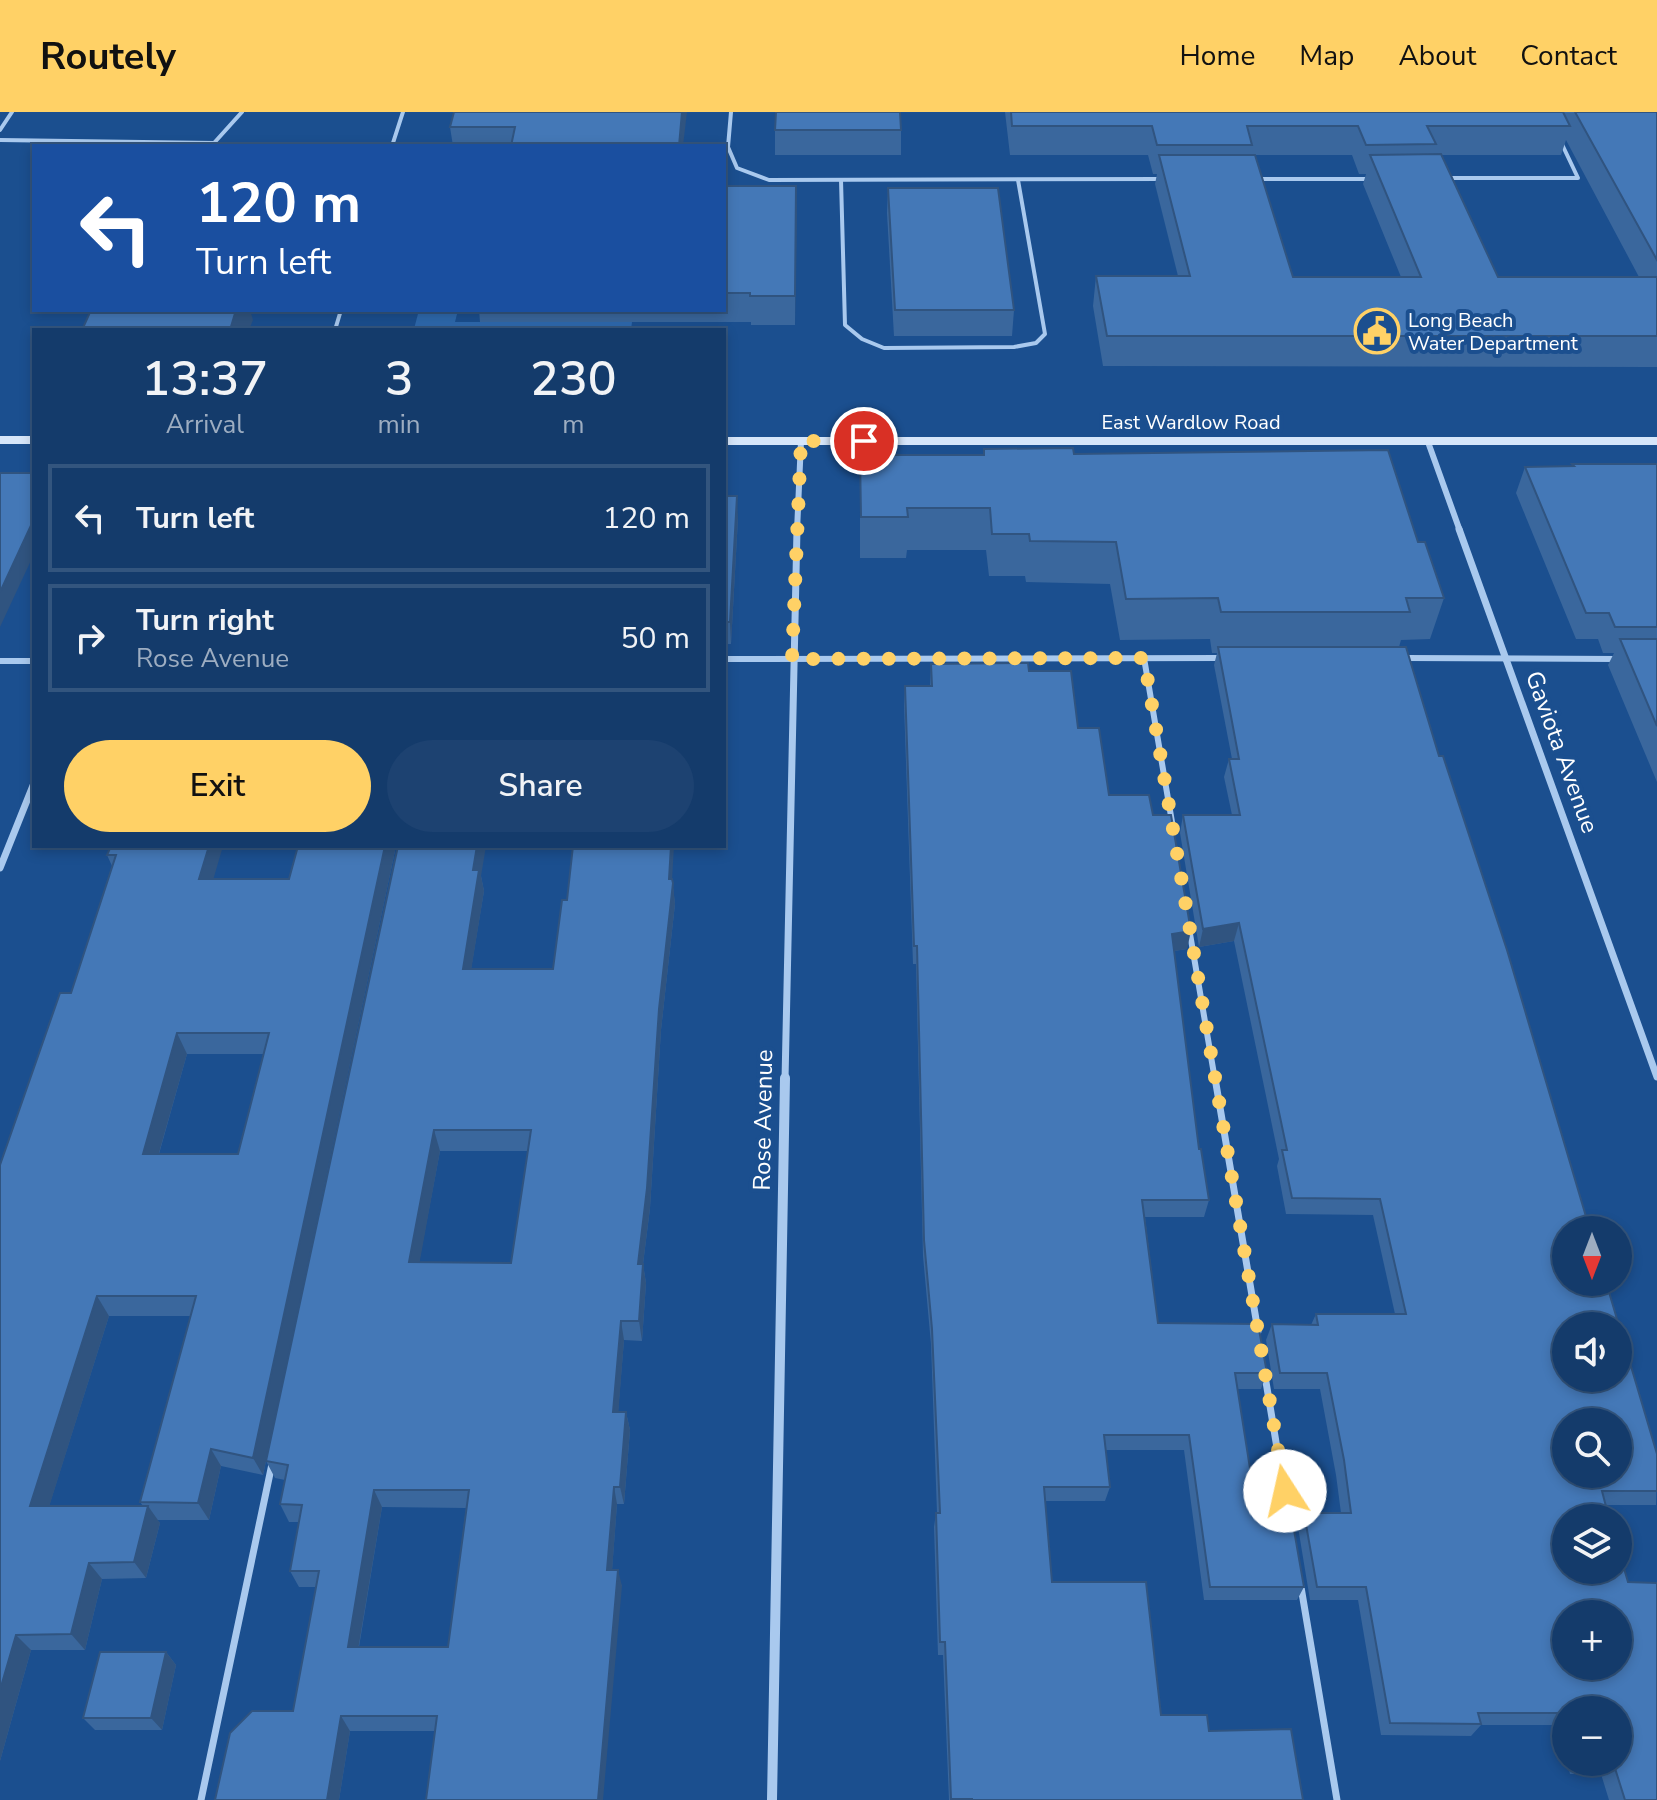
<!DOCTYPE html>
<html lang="en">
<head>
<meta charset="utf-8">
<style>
  body { margin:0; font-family:"Nunito Sans",sans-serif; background:#1d4271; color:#f1f3f6; height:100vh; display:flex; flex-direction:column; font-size:30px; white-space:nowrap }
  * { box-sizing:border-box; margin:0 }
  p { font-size:26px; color:#9dadc1 }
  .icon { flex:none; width:44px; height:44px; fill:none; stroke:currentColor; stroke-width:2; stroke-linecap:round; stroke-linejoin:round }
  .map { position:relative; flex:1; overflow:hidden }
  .sheet { position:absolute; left:32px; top:216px; width:694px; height:520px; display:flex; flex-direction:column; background:#143b6b; border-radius:0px; box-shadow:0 4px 12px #0003,0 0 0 2px #33557e }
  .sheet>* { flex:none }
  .top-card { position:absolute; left:32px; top:32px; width:694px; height:168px; border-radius:0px; box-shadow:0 4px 12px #0003,0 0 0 2px #33557e; background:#1a4fa0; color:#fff; overflow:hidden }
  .needle { width:52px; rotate:180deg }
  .fabs { position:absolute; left:1552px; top:1104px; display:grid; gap:16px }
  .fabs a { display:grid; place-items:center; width:80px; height:80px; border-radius:50%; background:#143b6b; box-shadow:0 4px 12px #0003,0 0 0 2px #33557e; font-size:40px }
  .pin { position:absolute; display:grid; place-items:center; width:68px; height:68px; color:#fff; margin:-34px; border:4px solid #fff; border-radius:50%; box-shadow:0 2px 8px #0007 }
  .me { position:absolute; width:88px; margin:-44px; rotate:350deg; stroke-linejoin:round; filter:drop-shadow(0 0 6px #0008) }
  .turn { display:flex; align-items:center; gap:28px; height:168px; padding:0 32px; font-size:36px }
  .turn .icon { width:104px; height:104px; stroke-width:2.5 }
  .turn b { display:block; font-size:56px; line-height:68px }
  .eta { display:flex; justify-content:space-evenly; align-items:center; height:136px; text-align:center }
  .eta b { font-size:48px; font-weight:600; line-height:56px }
  .cta { display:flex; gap:16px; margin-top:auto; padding:16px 32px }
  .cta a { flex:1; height:92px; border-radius:48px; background:#ffd166; color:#111; font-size:32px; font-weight:600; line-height:92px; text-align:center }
  .cta a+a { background:#1d4271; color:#f1f3f6 }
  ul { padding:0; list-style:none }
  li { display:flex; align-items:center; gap:24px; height:108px; margin:0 16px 12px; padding:0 16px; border:4px solid #33557e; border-radius:0px }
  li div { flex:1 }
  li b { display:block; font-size:30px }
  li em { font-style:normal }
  header { display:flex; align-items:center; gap:48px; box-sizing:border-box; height:112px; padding:0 40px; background:#ffd166; color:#111 }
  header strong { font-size:38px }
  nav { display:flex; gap:44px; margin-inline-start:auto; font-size:28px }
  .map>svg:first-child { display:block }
  .green { fill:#2e69ad }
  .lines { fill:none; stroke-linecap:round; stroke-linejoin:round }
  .service-far2 { stroke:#a9c9ee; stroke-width:4 }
  .service-far1 { stroke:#a9c9ee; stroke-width:6 }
  .service { stroke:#a9c9ee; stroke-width:7 }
  .minor-far2 { stroke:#a9c9ee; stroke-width:6 }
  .minor-far1 { stroke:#a9c9ee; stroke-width:7 }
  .minor { stroke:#a9c9ee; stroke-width:10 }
  .secondary { fill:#d6e6fa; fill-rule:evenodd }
  .wall { fill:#3a679d; fill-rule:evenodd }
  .shaded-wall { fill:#305480 }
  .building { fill:#4478b7; stroke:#305480; stroke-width:2; fill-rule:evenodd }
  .route { stroke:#ffd166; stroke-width:14; stroke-dasharray:0 25.2 }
  .labels { text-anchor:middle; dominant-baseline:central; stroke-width:8; stroke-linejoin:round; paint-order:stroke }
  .far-poi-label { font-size:20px; fill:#fff; stroke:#1b4f8f; text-anchor:start }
  .far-street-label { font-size:20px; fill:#fff; stroke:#1b4f8f }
  .street-label { font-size:24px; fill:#fff; stroke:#1b4f8f }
</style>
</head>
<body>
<header>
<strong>Routely</strong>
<nav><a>Home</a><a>Map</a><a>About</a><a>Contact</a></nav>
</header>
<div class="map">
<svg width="1657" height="1688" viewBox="0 0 1657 1688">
  <rect width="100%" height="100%" fill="#1b4f8f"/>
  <!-- green -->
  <polygon class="green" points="419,198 458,198 455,210 632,210 631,218 414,217"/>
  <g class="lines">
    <!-- service-far2 -->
    <g class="service-far2">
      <polyline points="731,0 728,35 737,56 769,68 1164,67"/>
      <polyline points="0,18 12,0"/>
      <polyline points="0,28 214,31 242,0"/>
      <polyline points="392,34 403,0"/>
      <polyline points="1447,66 1578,66 1560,28"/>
      <polyline points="1255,67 1372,67"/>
      <polyline points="841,68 845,213 862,227 884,236 1014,235 1036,231 1045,222 1018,68"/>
      <polyline points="335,218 341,198"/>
    </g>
    <!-- service-far1 -->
    <g class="service-far1">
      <polyline points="1144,546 1172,710"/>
      <polyline points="1405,546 1617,547"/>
      <polyline points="724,547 1221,546"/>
      <polyline points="0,549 34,549"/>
      <polyline points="1189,816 1215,968"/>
    </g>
    <!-- service -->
    <g class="service">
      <polyline points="1215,966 1258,1219"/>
      <polyline points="1264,1258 1289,1408"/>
      <polyline points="1301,1475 1337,1688"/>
      <polyline points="201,1688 272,1352"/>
    </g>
    <!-- minor-far2 -->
    <g class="minor-far2">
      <polyline points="1428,330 1460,419"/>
      <polyline points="797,419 801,329"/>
    </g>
    <!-- minor-far1 -->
    <g class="minor-far1">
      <polyline points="1459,417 1657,965"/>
      <polyline points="0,756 34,671"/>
      <polyline points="785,968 797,417"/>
    </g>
    <!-- minor -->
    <polyline class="minor" points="772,1688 785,966"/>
    <!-- secondary -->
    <g class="secondary">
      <rect x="0" y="324" width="34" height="8"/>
      <rect x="724" y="325" width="933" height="8"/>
    </g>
  </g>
  <!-- wall -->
  <g class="wall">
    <polygon points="454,0 683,34 453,34 450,15"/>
    <path d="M1005 0H1657V255L1103 254 1093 194 1096 164H1178L1155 72 1157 62H1153L1148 43H1010ZM1566 28 1639 165H1498L1441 43H1561ZM1255 43H1352L1359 62H1366L1363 72 1401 165H1293Z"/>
    <rect x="775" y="18" width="126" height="25"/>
    <polygon points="724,74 796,74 795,213 751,213 751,210 480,210 479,198 724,198"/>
    <polygon points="888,76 1014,198 1012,224 894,224 887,101"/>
    <polygon points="984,337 1074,342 1418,430 1444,486 1430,527 1401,528 1399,535 1439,644 1657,1342 1656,1393 1606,1393 1657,1688 1609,1688 1601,1662 1570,1662 1567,1650 1618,1650 1566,1598 1566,1648 1557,1613 1481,1613 1471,1624 1381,1623 1358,1488 1310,1488 1298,1415 1304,1401 1341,1401 1336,1363 1320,1277 1274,1277 1266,1228 1272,1212 1311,1213 1316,1202 1395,1202 1373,1103 1286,1102 1277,1054 1279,1047 1234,829 1199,835 1180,721 1183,703 1232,703 1224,665 1229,647 1232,647 1214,553 1217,541 1212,541 1210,527 1120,528 1110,472 1026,470 1025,464 989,464 986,438 907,438 906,446 860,446 860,343 983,343"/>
    <polygon points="1572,352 1657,352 1657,670 1608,553 1614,541 1603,541 1598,527 1576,527 1516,381 1525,355 1572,354"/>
    <polygon points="724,353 728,375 728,384 738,406 731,532 724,532"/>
    <polygon points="931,552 1029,559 1078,616 1109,683 1153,703 1187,837 1174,839 1199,1037 1209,1088 1204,1105 1145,1105 1158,1211 1267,1261 1261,1277 1237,1277 1257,1401 1304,1475 1297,1488 1204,1488 1184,1338 1106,1338 1110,1375 1105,1389 1045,1389 1052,1470 1161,1603 1209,1619 1303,1688 949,1688 943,1543 938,1543 934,1415 936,1401 937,1401 931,1232 923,1144 916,852 913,852 904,593 905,574 930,574"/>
    <path d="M111 734 213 767H289L396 734 274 1310 481 764 484 779 471 857H553L567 788 672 767 675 792 661 918 650 1096 643 1152 646 1171 642 1229 624 1228 618 1300H626L630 1318 624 1392H617L612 1458 622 1474 436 1619H350L339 1688H215L293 1599 316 1475H299L290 1459 299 1410H289L280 1392 285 1368 275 1366 266 1349 263 1363 221 1354 209 1408H157L160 1411 146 1466 102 1467 85 1538H31L0 1649V1053L71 881 112 754 107 743ZM187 942H264L238 1042H159ZM440 1039H528L511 1151 419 1150ZM109 1204H191L140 1390 143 1394H49ZM382 1395 466 1396 448 1535H359Z"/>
    <polygon points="166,1540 176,1553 162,1618 95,1618 83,1606"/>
  </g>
  <!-- shaded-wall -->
  <g class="shaded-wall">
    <polygon points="682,0 687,0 683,34 679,34"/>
    <polygon points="796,74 797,101 795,213 795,184"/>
    <polygon points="236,198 250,198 253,208 249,218 230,218"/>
    <polygon points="727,353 728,375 726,406 725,384"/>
    <polygon points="737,384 738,406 731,532 730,510"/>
    <polygon points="34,407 34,442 0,515 0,480"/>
    <polygon points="209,734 223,734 207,789 199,767"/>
    <polygon points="385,734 396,734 263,1363 253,1346"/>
    <polygon points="477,734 486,734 481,764 484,779 468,878 463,857 473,758"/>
    <polygon points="671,734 674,734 671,786 673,771 675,792 661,918 650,1096 643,1152 646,1171 642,1229 639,1209 638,1152"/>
    <polygon points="1239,811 1234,829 1199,835 1203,817"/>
    <polygon points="1191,819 1187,837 1168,840 1172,822"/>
    <polygon points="177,921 187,942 153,1062 143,1042"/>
    <polygon points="434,1018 440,1039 416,1170 409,1150"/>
    <polygon points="97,1184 109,1204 44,1411 30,1394"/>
    <polygon points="621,1209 624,1228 617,1318 613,1300"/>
    <polygon points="626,1300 630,1318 624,1392 620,1375"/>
    <polygon points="211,1337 221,1354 209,1408 198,1391"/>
    <polygon points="614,1375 617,1392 611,1474 607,1458"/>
    <polygon points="374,1378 382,1395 356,1550 348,1535"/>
    <polygon points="148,1394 160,1411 146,1466 134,1450"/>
    <polygon points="89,1451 102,1467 85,1538 71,1522"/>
    <polygon points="618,1458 622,1474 603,1688 598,1688"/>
    <polygon points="16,1523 31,1538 0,1649 0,1578"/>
    <polygon points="166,1540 176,1553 162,1618 151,1606"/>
    <polygon points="341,1604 350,1619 339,1688 327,1688"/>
  </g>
  <!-- building -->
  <g class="building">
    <polygon points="454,0 682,0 679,34 511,34 515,15 450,15"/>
    <polygon points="776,0 900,0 901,18 775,18"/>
    <polygon points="1011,0 1563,0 1570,14 1427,14 1436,32 1366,33 1358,14 1247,14 1252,33 1157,33 1152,14 1012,14"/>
    <polygon points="1575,0 1657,0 1657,148"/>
    <polygon points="1441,42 1498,165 1657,165 1657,224 1107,224 1096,164 1190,164 1159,43 1255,43 1293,165 1421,165 1370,43"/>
    <polygon points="724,74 796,74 795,184 750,184 750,181 724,181"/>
    <polygon points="888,76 998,76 1014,198 895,198"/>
    <polygon points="91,198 236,198 230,218 82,218"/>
    <polygon points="1073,336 1074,342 1388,338 1418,430 1425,430 1444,486 1406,486 1410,500 1221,500 1218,486 1126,487 1116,430 1030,429 1029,422 992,422 990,396 907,396 908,405 861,405 860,343 984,343 984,337"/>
    <polygon points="1572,352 1657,352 1657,515 1615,515 1609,501 1586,501 1525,355 1574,354"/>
    <polygon points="724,353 727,353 725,384 737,384 730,510 724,510"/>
    <polygon points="0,361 34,361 34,407 0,480"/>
    <polygon points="1620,527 1657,527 1657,614"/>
    <path d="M1218 535H1406L1439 644H1443L1507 838 1590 1118H1566V1170H1606L1657 1342V1379H1602L1609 1406H1566V1458H1618V1436L1628 1470 1657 1471V1688H1625L1613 1650H1582H1618V1598H1566V1601H1478L1481 1612 1390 1611 1366 1475H1317L1304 1401H1351L1344 1348 1327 1261H1280L1272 1212 1318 1213 1316 1202H1406L1380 1087 1292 1086 1282 1038H1287L1239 811 1203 817 1183 703H1240L1229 647H1239ZM1566 1214H1618V1266H1566ZM1566 1310H1618V1362H1566ZM1566 1502H1618V1554H1566Z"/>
    <polygon points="1028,551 1029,559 1071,559 1078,616 1099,616 1109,683 1149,683 1153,703 1171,703 1191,819 1172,822 1199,1037 1201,1037 1209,1088 1142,1088 1158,1211 1258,1212 1267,1261 1235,1261 1257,1401 1291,1401 1304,1475 1210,1475 1189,1323 1104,1323 1110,1375 1044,1375 1052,1470 1146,1470 1161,1603 1207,1603 1209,1619 1291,1617 1303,1688 972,1688 972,1687 951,1687 945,1530 940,1530 936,1401 940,1401 932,1217 924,1128 917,834 914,834 905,574 932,574 931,552"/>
    <path d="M111 734H209L199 767H289L298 734H385L253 1346 211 1337 198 1391 140 1390 196 1184H97L30 1394H148L134 1450 89 1451 71 1522 16 1523 0 1578V1053L60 881H71L116 743H107ZM177 921H269L238 1042H143Z"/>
    <path d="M398 734H477L473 758H479L463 857H553L562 788H567L573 734H671L669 767H672L673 771 659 897 647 1076 638 1152H643L639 1209H621L613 1300H626L620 1375H614L607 1458H618L598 1688H426L437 1604H341L327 1688H215L230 1621 252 1599H293L319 1459H290L302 1393 280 1392 288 1353 266 1349ZM434 1018H531L511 1151 409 1150ZM374 1378H469L448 1535H348Z"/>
    <polygon points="100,1540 166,1540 151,1606 83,1606"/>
  </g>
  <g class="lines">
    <!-- route -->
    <polyline class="route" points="864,329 801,329 792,547 1144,546 1285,1379"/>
  </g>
  <!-- icons -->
  <defs>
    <g id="civic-ring" transform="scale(2.3)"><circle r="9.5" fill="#1b4f8f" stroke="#ffd166" stroke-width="1.5"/><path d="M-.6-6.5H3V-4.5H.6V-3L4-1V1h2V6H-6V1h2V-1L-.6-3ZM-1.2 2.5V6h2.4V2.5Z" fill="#ffd166"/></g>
  </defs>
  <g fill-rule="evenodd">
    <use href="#civic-ring" x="1377" y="219"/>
  </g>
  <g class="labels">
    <!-- far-poi labels -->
    <g class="far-poi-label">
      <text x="1408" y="208">Long Beach<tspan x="1408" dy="23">Water Department</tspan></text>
    </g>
    <!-- far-street labels -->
    <g class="far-street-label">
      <text x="1191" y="310">East Wardlow Road</text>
    </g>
    <!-- street labels -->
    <g class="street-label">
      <text transform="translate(1562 640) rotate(70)">Gaviota Avenue</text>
      <text transform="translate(763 1008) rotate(-89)">Rose Avenue</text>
    </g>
  </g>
</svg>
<div class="fabs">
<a><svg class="needle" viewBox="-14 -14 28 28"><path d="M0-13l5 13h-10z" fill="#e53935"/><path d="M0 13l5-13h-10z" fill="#9dadc1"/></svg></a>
<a><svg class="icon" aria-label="sound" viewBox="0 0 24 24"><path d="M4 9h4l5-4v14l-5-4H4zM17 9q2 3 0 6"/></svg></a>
<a><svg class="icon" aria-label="search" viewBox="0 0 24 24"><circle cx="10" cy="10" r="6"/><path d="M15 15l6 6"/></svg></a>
<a><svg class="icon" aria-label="layers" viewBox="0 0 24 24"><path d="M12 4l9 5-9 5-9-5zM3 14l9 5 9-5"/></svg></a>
<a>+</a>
<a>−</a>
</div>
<div class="pin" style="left:864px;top:329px;background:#d93025"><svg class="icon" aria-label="arrive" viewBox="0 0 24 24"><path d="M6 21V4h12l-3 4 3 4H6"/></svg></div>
<svg class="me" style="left:1285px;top:1379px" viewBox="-20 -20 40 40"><circle r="19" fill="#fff"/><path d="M0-13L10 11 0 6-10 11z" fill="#ffd166"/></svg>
<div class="top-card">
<div class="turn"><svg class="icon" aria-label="left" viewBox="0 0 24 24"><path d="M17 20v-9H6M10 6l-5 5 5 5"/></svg><div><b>120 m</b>Turn left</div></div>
</div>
<section class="sheet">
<div class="eta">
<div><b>13:37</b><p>Arrival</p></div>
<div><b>3</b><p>min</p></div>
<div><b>230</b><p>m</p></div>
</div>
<ul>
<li><svg class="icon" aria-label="left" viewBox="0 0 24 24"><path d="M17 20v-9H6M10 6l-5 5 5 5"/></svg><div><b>Turn left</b></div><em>120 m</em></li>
<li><svg class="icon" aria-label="right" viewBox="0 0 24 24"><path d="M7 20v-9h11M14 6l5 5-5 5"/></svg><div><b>Turn right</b><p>Rose Avenue</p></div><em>50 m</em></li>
</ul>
<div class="cta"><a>Exit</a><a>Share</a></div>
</section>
</div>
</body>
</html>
